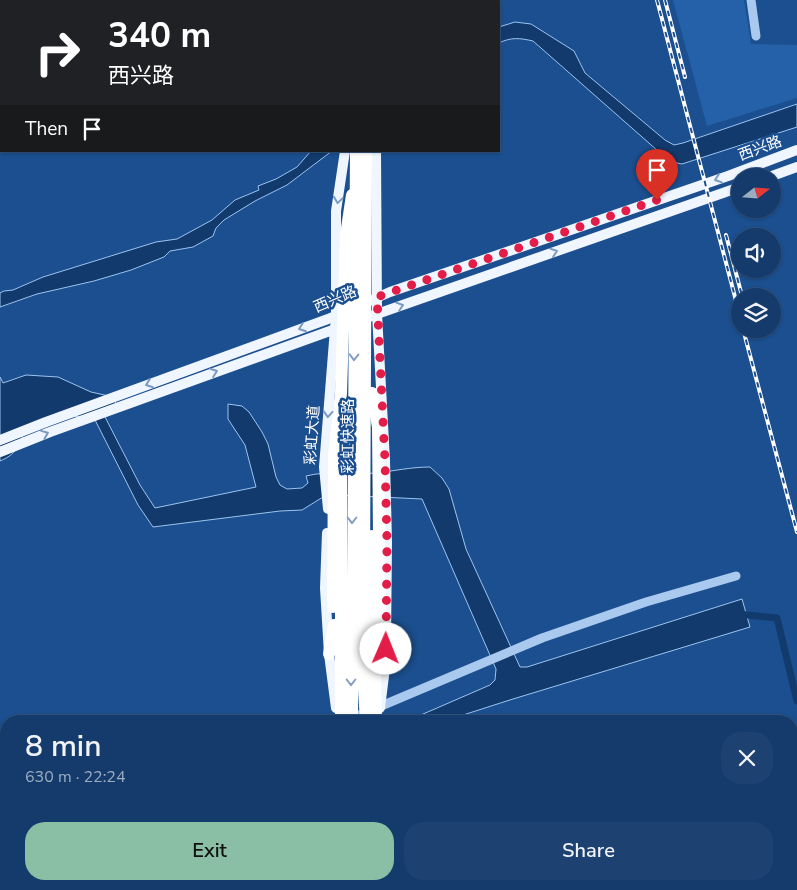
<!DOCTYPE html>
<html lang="en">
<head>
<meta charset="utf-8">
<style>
  body { margin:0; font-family:"Nunito Sans","Noto Sans SC",sans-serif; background:#1d4271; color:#f1f3f6; height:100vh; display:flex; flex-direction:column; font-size:19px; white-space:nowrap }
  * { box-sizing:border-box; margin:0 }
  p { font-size:16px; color:#9dadc1 }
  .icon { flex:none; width:28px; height:28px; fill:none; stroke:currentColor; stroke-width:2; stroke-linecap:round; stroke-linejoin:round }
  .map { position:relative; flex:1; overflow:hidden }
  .details { position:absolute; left:0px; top:715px; width:798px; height:175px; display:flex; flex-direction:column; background:#143b6b; border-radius:20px 20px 0 0; box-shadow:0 1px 4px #0004,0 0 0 1px #33557e }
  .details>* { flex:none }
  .guide { position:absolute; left:0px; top:0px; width:500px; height:152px; box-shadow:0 1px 4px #0004,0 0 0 1px #33557e; background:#202124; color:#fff; overflow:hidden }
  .needle { width:32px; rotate:73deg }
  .buttons { position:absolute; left:731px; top:168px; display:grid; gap:10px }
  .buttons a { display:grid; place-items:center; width:50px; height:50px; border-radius:50%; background:#143b6b; box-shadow:0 1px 4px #0004,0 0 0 1px #33557e; font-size:25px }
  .pin { position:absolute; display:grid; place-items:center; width:42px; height:42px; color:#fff; margin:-51px -21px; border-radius:50% 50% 50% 0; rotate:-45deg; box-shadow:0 0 5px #0007 }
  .pin .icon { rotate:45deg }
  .me { position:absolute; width:55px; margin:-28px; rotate:1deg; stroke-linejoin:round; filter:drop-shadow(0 0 4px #0008) }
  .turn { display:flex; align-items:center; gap:18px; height:105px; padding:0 25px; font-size:22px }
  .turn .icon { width:65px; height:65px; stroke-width:2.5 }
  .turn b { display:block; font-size:35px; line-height:42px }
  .then { display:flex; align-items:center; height:48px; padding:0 25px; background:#0003; gap:10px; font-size:19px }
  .round { display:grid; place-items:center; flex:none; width:52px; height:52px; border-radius:20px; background:#1d4271 }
  .head { display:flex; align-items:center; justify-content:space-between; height:85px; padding:0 25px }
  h1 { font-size:30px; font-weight:600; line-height:38px }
  .button { display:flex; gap:10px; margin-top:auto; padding:10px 25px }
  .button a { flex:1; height:58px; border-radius:20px; background:#8abfa5; color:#111; font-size:20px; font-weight:600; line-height:58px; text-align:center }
  .button a+a { background:#1d4271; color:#f1f3f6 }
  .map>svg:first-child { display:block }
  .green { fill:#2461a8 }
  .water { fill:#123a6d; stroke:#9cc4f0 }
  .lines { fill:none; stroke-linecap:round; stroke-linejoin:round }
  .canal { stroke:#123a6d; stroke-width:7 }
  .minor { stroke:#a9c9ee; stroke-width:9 }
  .major { stroke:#f0f6ff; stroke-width:10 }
  .highway { stroke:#fff; stroke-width:12 }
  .rail-casing { stroke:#fff; stroke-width:4 }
  .rail { stroke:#1b4f8f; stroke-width:2; stroke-dasharray:5.5; stroke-linecap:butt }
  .highway-bridge { stroke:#fff; stroke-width:12 }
  .oneway { stroke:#7b9ac1 }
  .oneway2 { stroke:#829ec1 }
  .route { stroke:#e11d48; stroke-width:9; stroke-dasharray:0 16.2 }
  .labels { text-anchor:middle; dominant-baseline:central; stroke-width:5; stroke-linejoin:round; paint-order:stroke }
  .street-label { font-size:15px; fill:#fff; stroke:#1b4f8f }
</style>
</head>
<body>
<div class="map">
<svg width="797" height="890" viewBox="0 0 797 890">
  <rect width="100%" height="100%" fill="#1b4f8f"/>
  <!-- green -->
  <polygon class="green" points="673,0 744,0 751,44 797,45 797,98 707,126"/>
  <!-- water -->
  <g class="water">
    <path d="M515 22 531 24 574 51 585 73 665 140 674 145 683 143 797 104V127L682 164 672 162 658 151 533 41C520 38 511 37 499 43V27Z"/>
    <polygon points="311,151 332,151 287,185 255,201 224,220 216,228 213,236 193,247 170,251 164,257 131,270 94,281 37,294 0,307 0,293 4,291 13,290 43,277 156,242 177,239 212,220 235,200 259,190 258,186 276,179 297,167"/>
    <path d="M26 375 58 377 91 392 109 396 118 405 104 415 140 485 155 508 256 487 245 445 228 419V404L242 406 249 412 262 432 268 444 276 477 280 485 287 489 302 488 308 483 306 476C330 470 352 475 376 473 394 471 411 467 430 467L442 478 449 489 466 549 520 667H527L742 599 750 627 513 699 463 715 451 721H407L490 685 495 680 496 669 422 499 338 495 323 497 302 510 280 511 153 527 138 505 93 416C71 417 46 415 26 426 20 443 19 453 0 461V377L3 383Z"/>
  </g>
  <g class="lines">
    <!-- canal -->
    <polyline class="canal" points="738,614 777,618 797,701"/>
    <!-- minor -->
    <g class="minor">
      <polyline points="152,0 154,1"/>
      <polyline points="751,0 756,36"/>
      <polyline points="182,1 186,0"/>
      <polyline points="348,720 542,638 646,602 736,576"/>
      <polyline points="56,890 63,884"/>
      <polyline points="75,890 82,884"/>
    </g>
    <!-- major -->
    <g class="major">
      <polyline points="334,0 334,1"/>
      <polyline points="362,0 363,1"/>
      <polyline points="376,151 377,314 385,461 387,542 386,643"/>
      <polyline points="772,176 797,167"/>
      <polyline points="0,440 46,422 328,319 390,292 728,176 797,150"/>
      <polyline points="0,452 50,432 377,314 740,187"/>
      <polyline points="328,509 324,467 336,316 336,211 345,151"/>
      <polyline points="327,533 325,588 329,654 336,708"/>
      <polyline points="380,708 386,660"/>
      <polyline points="356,884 357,890"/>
    </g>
    <!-- highway -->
    <g class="highway">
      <polyline points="341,0 341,1"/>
      <polyline points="353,0 353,1"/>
      <polyline points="346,235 352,195"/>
      <polyline points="372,393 378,427 380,642 386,666"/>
      <polyline points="341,433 341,721"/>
      <polyline points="329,654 334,625"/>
      <polyline points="348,884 349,890"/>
      <polyline points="372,884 373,890"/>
      <polyline points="384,884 385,890"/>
      <polyline points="402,884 405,890"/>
      <polyline points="424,884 431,890"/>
    </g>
    <!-- rail casing -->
    <g class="rail-casing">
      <g id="rail">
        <polyline points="657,0 740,316"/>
        <polyline points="665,0 685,77"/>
        <polyline points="726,235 742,296"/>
        <polyline points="743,329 797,532"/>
      </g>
    </g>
    <!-- rail -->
    <use href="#rail" class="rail"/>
    <!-- highway-bridge -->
    <g class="highway-bridge">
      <polyline points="366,151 364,574 364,689 366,721"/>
      <polyline points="372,536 376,721"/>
      <polyline points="333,607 334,456 341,393 346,235"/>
      <polyline points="352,721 356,151"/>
    </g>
  </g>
  <!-- one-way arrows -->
  <defs><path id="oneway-chevron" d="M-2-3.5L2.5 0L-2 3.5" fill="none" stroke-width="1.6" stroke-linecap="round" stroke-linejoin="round" transform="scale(1.25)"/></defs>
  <g class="oneway">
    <use href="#oneway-chevron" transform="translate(718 179) rotate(161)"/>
    <use href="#oneway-chevron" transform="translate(338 200) rotate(98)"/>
    <use href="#oneway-chevron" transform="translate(554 252) rotate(-19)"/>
    <use href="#oneway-chevron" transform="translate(400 306) rotate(-19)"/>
    <use href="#oneway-chevron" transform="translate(302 328) rotate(160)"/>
    <use href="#oneway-chevron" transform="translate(214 372) rotate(-20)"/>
    <use href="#oneway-chevron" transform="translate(149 384) rotate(160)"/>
    <use href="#oneway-chevron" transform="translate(328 414) rotate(94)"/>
    <use href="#oneway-chevron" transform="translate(45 434) rotate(-22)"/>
  </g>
  <g class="oneway2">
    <use href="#oneway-chevron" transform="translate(354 357) rotate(91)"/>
    <use href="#oneway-chevron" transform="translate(352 520) rotate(90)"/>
    <use href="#oneway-chevron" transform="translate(351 682) rotate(90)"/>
  </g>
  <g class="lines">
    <!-- route -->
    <polyline class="route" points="386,649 387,542 385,461 377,297 657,200"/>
  </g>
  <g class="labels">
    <!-- street labels -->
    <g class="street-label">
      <text transform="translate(760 148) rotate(-20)">西兴路</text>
      <text transform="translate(335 299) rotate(-23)">西兴路</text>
      <text transform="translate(312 435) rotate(-86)">彩虹大道</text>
      <text transform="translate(348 436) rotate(-90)">彩虹快速路</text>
    </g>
  </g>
</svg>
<div class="buttons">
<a><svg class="needle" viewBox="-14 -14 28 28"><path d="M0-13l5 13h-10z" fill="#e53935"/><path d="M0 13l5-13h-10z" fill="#9dadc1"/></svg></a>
<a><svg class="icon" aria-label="sound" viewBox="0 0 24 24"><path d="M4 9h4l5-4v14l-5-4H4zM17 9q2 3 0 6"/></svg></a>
<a><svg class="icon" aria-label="layers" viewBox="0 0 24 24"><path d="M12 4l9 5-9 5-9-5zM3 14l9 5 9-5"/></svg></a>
</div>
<div class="pin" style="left:657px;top:200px;background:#d93025"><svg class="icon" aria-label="arrive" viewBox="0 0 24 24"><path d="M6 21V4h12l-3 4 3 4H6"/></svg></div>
<svg class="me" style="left:386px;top:649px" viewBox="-20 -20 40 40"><circle r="19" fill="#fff"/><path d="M0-13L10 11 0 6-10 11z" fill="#e11d48"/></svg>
<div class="guide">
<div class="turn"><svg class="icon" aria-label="right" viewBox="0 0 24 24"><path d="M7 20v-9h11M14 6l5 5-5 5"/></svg><div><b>340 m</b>西兴路</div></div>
<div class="then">Then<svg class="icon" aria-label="arrive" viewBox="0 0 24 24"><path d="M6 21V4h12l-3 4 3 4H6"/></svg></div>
</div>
<section class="details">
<div class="head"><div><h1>8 min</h1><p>630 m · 22:24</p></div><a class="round"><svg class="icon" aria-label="close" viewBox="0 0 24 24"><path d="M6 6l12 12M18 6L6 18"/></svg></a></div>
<div class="button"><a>Exit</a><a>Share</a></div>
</section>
</div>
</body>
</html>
